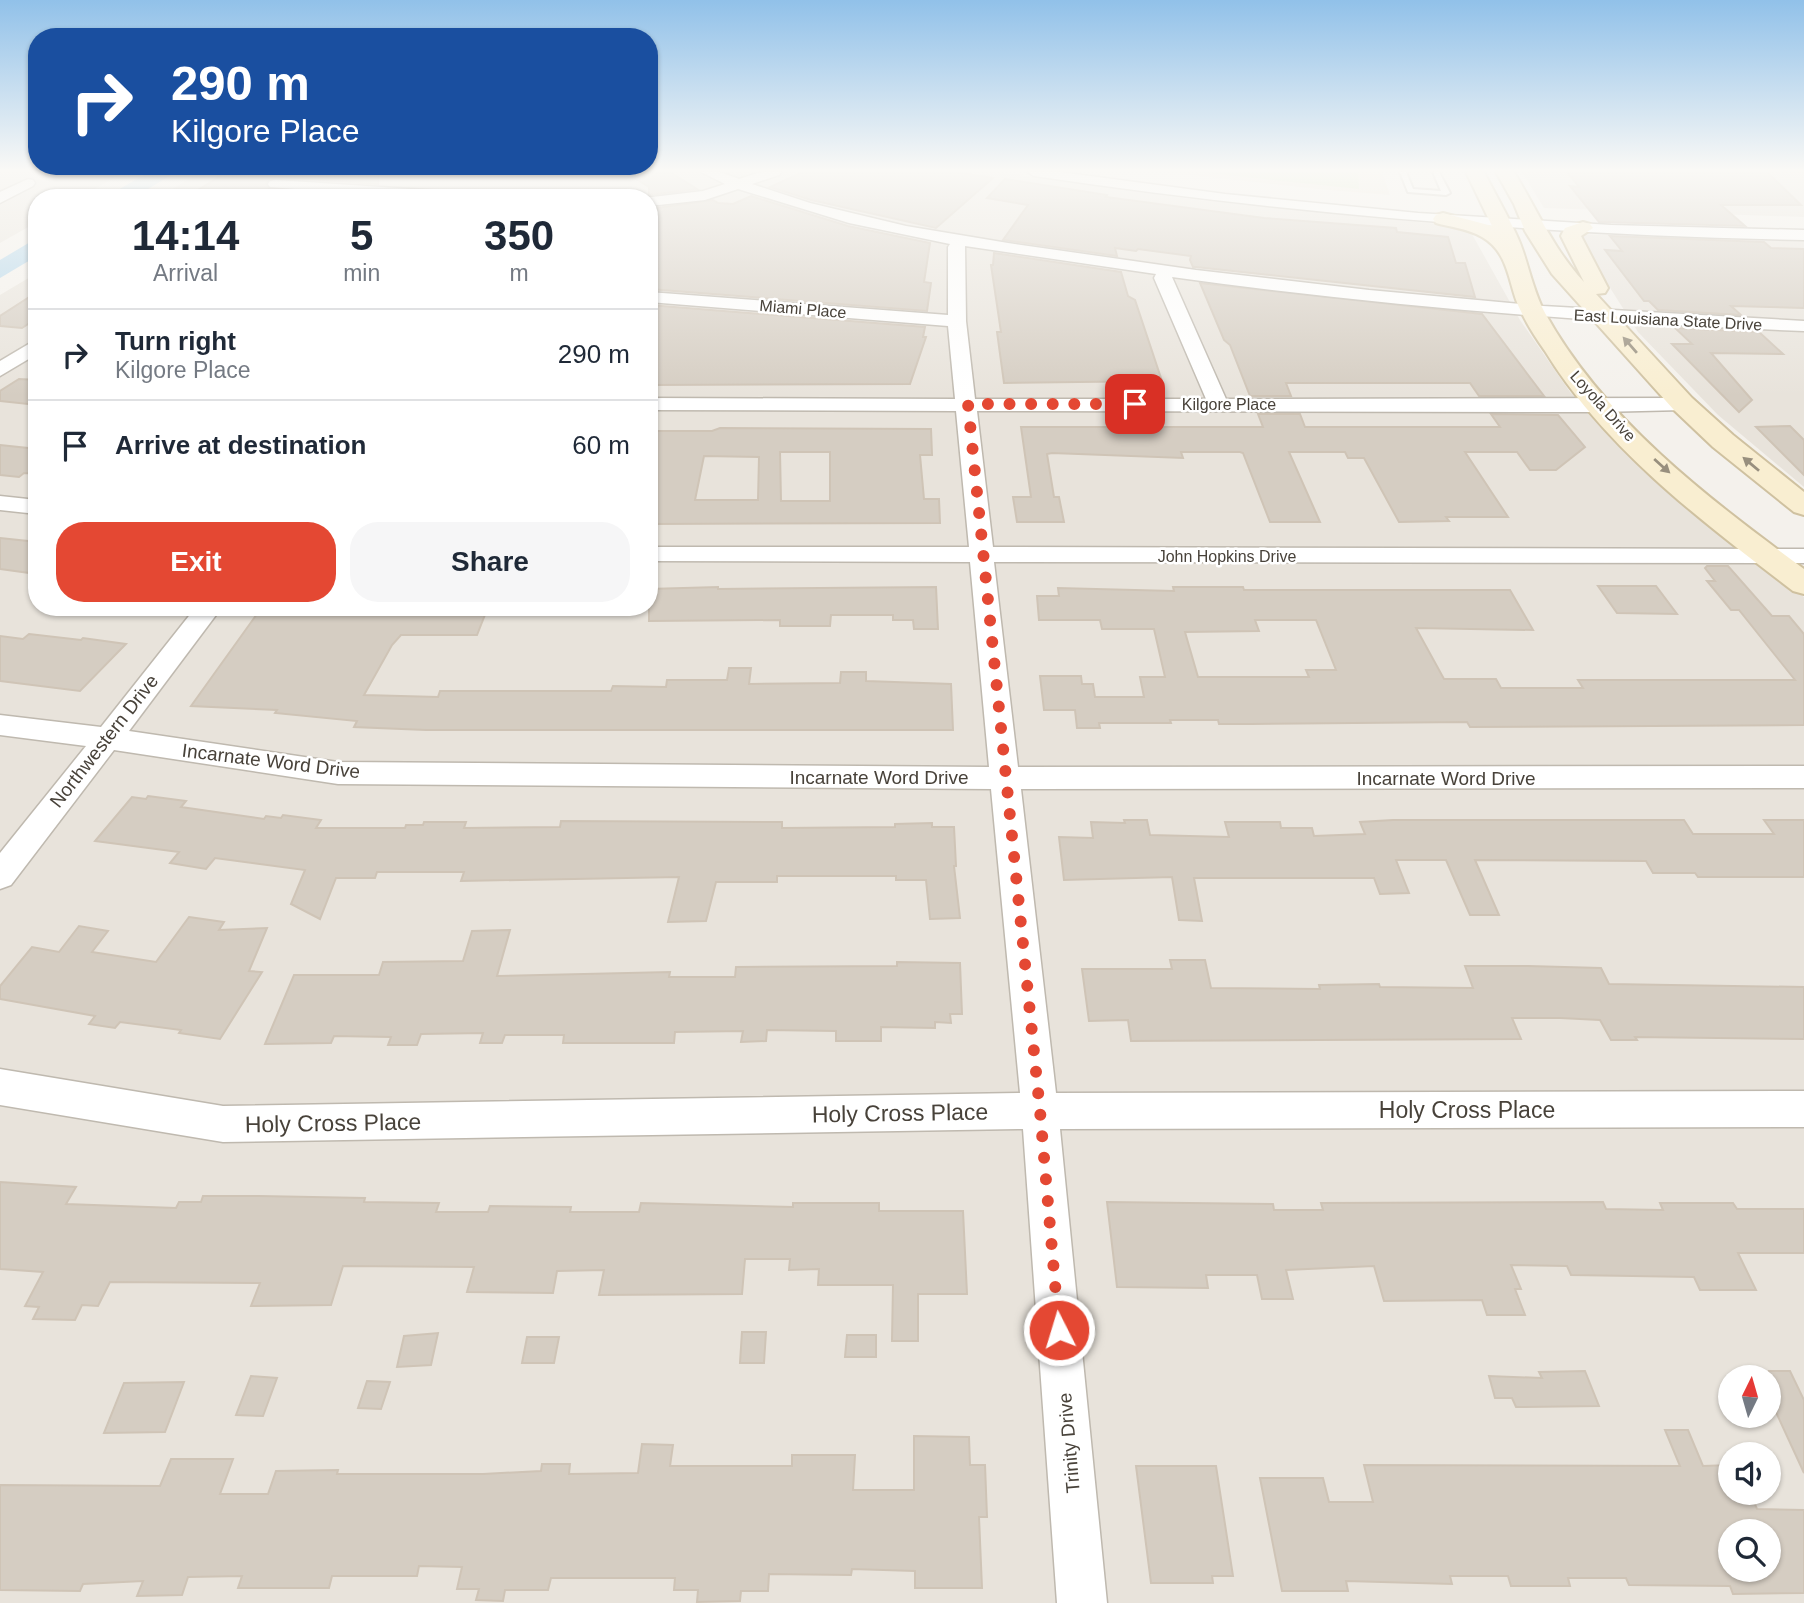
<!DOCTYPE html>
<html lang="en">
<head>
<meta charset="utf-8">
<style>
  body { margin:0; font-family:Arial,sans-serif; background:#f6f6f7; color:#1f2937; height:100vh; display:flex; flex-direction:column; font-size:26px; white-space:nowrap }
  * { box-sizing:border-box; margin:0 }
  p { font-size:23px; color:#747a83 }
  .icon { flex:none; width:38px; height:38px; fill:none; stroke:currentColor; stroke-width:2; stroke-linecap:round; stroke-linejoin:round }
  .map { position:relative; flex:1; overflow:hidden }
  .drawer { position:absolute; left:28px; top:189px; width:630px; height:427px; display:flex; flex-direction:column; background:#fff; border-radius:28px; box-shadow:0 2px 5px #0004 }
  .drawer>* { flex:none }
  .top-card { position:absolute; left:28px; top:28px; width:630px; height:147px; border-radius:28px; box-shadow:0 2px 5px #0004; background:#1a4fa0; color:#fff; overflow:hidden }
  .needle { width:46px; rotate:5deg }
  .tools { position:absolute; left:1718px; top:1365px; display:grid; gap:14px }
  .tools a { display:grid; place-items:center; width:63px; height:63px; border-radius:50%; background:#fff; box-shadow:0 2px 5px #0004; font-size:35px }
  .pin { position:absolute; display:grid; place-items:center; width:60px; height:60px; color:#fff; margin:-30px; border-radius:14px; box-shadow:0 4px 10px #0006 }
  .me { position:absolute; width:77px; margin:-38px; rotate:355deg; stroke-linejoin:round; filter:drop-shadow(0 0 5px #0008) }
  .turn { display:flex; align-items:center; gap:24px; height:147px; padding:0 28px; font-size:32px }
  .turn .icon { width:91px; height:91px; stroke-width:2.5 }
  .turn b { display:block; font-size:49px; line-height:60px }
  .eta { display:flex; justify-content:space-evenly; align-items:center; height:119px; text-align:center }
  .eta b { font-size:42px; font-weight:600; line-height:49px }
  .button { display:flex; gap:14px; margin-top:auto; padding:14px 28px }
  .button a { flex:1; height:80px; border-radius:28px; background:#e44833; color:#fff; font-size:28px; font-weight:600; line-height:80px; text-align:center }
  .button a+a { background:#f6f6f7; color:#1f2937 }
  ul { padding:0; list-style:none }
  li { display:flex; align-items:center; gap:21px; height:91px; padding:0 28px; border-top:2px solid #e0e1e3 }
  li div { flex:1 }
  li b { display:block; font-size:26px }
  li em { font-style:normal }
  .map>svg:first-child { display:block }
  .residential { fill:#e8e3db; fill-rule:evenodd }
  .education { fill:#ece5d7 }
  .green { fill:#d2e4b9 }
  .water { fill:#afd4ea }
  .building { fill:#d5cdc2; stroke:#cfc4b6; stroke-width:2; fill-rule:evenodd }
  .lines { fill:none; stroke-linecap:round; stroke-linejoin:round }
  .service-casing { stroke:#bfb9af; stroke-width:4 }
  .minor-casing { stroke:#bfb9af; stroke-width:3 }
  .secondary-casing { stroke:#cfc1a0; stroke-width:4 }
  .service { fill:#fff; fill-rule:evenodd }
  .minor { fill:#fff; fill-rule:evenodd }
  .secondary { fill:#f9eed1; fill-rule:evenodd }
  .oneway { fill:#988f7e }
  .route { stroke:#e44833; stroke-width:12; stroke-dasharray:0 21.6 }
  .labels { text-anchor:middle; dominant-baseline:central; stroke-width:5; stroke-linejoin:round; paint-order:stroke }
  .far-street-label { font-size:16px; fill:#48423a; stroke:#fff }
  .street-label { font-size:19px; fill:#48423a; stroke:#fff }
  .near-street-label { font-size:23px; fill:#48423a; stroke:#fff }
</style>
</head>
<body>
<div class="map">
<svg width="1804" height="1603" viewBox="0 0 1804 1603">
  <rect width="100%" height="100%" fill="#f4f1ec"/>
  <!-- residential -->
  <g class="residential">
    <polygon points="0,172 124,172 79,198 37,198 37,222 0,243"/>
    <path d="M200 172H999L1190 199 1468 227 1520 320 1570 392 1669 489 1804 597V1603H0V295L37 273V607H649V198H158ZM1731 1377H1769V1416H1731ZM1731 1454H1769V1493H1731ZM1731 1531H1769V1570H1731Z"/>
    <polygon points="1522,172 1804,172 1804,217 1544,208"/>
    <polygon points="1576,234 1804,241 1804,487 1718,415 1638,332"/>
  </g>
  <!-- education -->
  <polygon class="education" points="1164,172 1382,172 1390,195 1318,189"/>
  <!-- green -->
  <polygon class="green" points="1197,172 1358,172 1359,189"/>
  <!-- water -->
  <g class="water">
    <polygon points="149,172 176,172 133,198 104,198"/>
    <polygon points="37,238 37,256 0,278 0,260"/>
  </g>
  <!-- building -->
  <g class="building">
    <polygon points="227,172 379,172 378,184 275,177 266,183 270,190 370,198 223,198 190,195"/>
    <polygon points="625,172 670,172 697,189 649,195 649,187"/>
    <polygon points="803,172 955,172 993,178 936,228 811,200 770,187"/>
    <polygon points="1567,172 1767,172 1801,205 1721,205 1745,226 1599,222 1570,186 1579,187"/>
    <polygon points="1005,179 1107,195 1106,197 1264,218 1396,228 1397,232 1448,237 1456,263 1465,263 1475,297 1196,267 1193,267 1190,260 1191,256 1138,249 1136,251 1115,248 1117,256 1003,240 1028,205 987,198"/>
    <polygon points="751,196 848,226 930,243 924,282 931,283 927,311 649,289 649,209 713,200 718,203 733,204"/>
    <polygon points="1610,236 1764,242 1771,248 1804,249 1804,308 1731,306 1741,315 1658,310 1649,301 1644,301 1605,250 1622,251"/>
    <polygon points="994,253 1121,272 1128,296 1135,300 1162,381 1004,383 997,332 1001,332 991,265 993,265"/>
    <polygon points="1200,283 1482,314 1544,396 1479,396 1470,383 1286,383 1291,396 1250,396 1230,345 1224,340"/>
    <polygon points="37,292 37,318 22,328 0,326 0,316"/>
    <polygon points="649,305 925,327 923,337 926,337 910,384 649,385"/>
    <polygon points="1675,328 1759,332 1783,354 1711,353 1752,400 1739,412 1672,344 1692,344"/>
    <polygon points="19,379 37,380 37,405 0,401 0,391"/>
    <polygon points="1258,414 1300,414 1305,427 1500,427 1491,414 1558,415 1585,447 1556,470 1530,470 1517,452 1465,452 1508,517 1446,517 1449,521 1399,522 1364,458 1348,458 1345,452 1289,452 1320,522 1270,522 1243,453 1240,452 1181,452 1183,458 1052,453 1047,454 1054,497 1059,497 1064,522 1017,522 1013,497 1031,497 1021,427 1263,427"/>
    <polygon points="1790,426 1804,440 1804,475 1756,427"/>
    <path d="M720 428 931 429 932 455H920L924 499H939L940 523 649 524V431H712ZM780 452H830V501H781ZM704 456 759 457 758 500H695Z"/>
    <polygon points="0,445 37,449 37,474 24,473 19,477 0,475"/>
    <polygon points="0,538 37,542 37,574 0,569"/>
    <path d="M1707 566H1728L1772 616H1789L1804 634V725L1470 727 1467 722 1251 724H1219L1218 720H1170L1171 723H1099L1100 728H1077L1075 710H1044L1040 676H1081L1082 684H1093L1095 697H1144L1140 677H1165L1154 629H1102L1100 620H1039L1037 596H1059L1058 588 1174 591 1173 587H1243L1244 590H1510L1533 630 1416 628 1444 679H1496L1501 688H1583L1578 680H1795L1739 610H1731L1707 581H1715L1705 568ZM1255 620H1316L1336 670H1306L1309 677H1198L1185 632 1259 631Z"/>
    <polygon points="1598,586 1656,586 1677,614 1617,613"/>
    <polygon points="718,587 718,589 936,587 938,629 914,629 913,620 893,620 893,615 831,615 830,626 780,626 780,620 649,621 649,589"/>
    <polygon points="262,607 488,607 477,635 401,635 392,645 364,695 438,697 440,691 611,691 613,686 666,687 667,680 727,680 729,668 751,668 749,684 840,683 841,672 866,672 866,681 951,684 953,730 426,730 354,727 357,721 275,713 277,710 191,706"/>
    <polygon points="29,634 81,640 83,638 126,644 80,691 0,681 0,636 23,639"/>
    <polygon points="148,796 186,801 181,807 264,819 266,816 281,818 283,815 321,820 316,828 405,828 406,825 423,825 424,822 466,822 464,828 560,827 561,821 782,822 782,828 895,827 895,824 932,823 932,827 954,827 956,866 954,866 960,918 930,919 926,880 896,880 896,876 777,876 777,882 716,882 706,921 668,922 679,877 461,881 464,872 377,872 375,878 336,878 320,919 291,904 305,870 215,858 206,869 170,863 179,852 95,841 132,797 146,799"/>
    <polygon points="1124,820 1147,820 1150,835 1229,837 1225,822 1280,822 1281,828 1312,828 1314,836 1365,834 1360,822 1393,820 1684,820 1693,834 1774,834 1764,820 1804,820 1804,877 1698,877 1695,873 1653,873 1646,861 1475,860 1499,915 1470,915 1446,860 1396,860 1409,893 1380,894 1374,878 1194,878 1202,921 1179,920 1172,877 1064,880 1059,837 1093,838 1091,822 1125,823"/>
    <polygon points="189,917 224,922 219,930 267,928 249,971 262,972 220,1039 179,1033 181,1030 120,1022 115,1028 89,1024 95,1016 0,999 0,986 32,947 59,952 79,926 108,931 92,952 156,962"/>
    <polygon points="510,930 497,976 670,972 669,977 735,977 736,967 897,966 897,962 960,963 962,1014 950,1014 951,1023 935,1022 935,1028 881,1027 881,1041 836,1041 836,1031 767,1030 766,1041 741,1042 743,1031 675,1032 674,1043 563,1043 564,1035 505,1035 502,1043 480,1043 483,1033 421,1034 417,1045 388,1045 391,1037 334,1036 331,1043 265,1044 294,975 379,975 383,962 463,961 472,931"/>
    <polygon points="1170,960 1205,960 1211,988 1320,989 1319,985 1379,984 1380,987 1473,988 1465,966 1528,966 1601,968 1609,984 1804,987 1804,1039 1635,1037 1637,1040 1611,1040 1600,1020 1560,1018 1512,1018 1521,1039 1131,1041 1128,1020 1089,1021 1082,969 1172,969"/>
    <polygon points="0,1182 76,1187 66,1204 176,1208 179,1202 201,1202 203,1196 259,1196 365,1198 364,1202 439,1203 436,1212 488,1212 490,1206 571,1207 570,1212 639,1212 641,1203 793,1207 793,1203 879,1203 879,1211 963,1211 967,1294 918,1294 918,1341 892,1341 893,1285 818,1285 819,1269 789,1270 790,1259 745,1259 742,1294 599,1295 604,1270 557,1271 553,1293 467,1292 474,1267 343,1266 331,1305 251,1306 260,1283 110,1282 98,1306 82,1305 75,1320 33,1319 39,1307 25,1306 43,1272 0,1269"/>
    <polygon points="1107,1202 1273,1204 1274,1210 1323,1210 1321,1203 1603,1202 1606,1209 1663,1210 1660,1203 1733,1203 1737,1209 1804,1209 1804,1253 1738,1253 1756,1290 1700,1290 1694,1277 1571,1275 1567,1266 1511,1265 1521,1289 1515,1289 1525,1315 1487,1315 1482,1300 1384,1301 1374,1266 1286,1270 1293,1299 1262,1299 1257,1275 1206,1275 1208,1288 1117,1287"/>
    <polygon points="742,1332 766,1332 764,1363 740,1363"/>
    <polygon points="438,1333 431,1365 397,1367 404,1336"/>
    <polygon points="847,1335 876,1335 876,1357 845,1357"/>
    <polygon points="527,1337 559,1337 554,1363 522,1363"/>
    <polygon points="1585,1371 1599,1406 1516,1407 1512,1398 1495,1398 1489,1376 1542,1378 1539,1372"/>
    <polygon points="1769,1371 1790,1371 1804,1400 1804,1473 1769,1397"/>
    <polygon points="251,1376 277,1378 263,1416 236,1415"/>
    <polygon points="367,1381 390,1382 381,1409 358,1408"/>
    <polygon points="184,1382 165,1432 104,1433 124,1383"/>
    <path d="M1665 1430H1688L1703 1466 1731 1465V1493H1750L1757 1509 1804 1510V1593L1733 1594 1730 1586 1629 1585 1626 1578H1568L1570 1586H1511L1508 1576H1450L1452 1584 1346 1581 1348 1591H1282L1260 1478H1323L1329 1502H1373L1364 1465 1680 1466ZM1731 1531H1769V1570H1731Z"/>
    <polygon points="914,1436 969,1437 970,1465 985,1465 987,1517 979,1517 982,1588 915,1588 915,1571 852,1569 851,1575 769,1574 768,1591 741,1591 740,1601 697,1602 698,1590 674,1590 675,1578 551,1578 548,1590 505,1590 503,1601 476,1600 479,1589 457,1589 462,1567 419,1566 417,1576 332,1576 329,1588 238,1588 242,1576 188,1577 182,1595 137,1596 143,1581 83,1584 80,1591 0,1590 0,1485 160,1486 171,1459 233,1459 220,1494 268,1494 276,1471 338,1470 337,1474 483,1474 541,1471 542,1464 570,1464 569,1474 638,1473 642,1444 673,1445 670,1466 792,1466 792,1455 855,1455 853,1490 914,1490"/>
    <polygon points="1136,1466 1216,1466 1233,1576 1212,1576 1213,1583 1151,1583"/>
  </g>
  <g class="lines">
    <!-- service casing -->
    <g class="service-casing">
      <polygon id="service" points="1400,172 1406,172 1413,189 1441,191 1433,172 1439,172 1450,193 1446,195 1408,192"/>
    </g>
    <!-- minor casing -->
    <g class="minor-casing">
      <g id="minor">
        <path d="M701 172H720L739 179 761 172H781L779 175 752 184 810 203 906 226 1008 243 1196 270 1369 290 1543 306 1804 321V331C1592 323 1382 306 1172 277L1226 399 1683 398 1690 400 1693 404 1690 408 1683 410 1600 412 977 411 993 547 1804 549V563L994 562 1018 767 1804 766V788L1021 789 1056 1093 1804 1091V1127L1060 1129 1107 1603H1057L1023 1129 223 1142 0 1105V1069L223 1106 1020 1093 991 789 338 784 114 750 11 885 0 889V853L86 746 0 735V715L101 727 196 607H222L129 731 338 762 989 767 970 562 649 561V547H969L956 411 649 410V398L955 399 948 326 649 302V292L948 315V247L950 244 849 223 738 189 705 200 649 206V198H644L703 191 725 184ZM965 246 1156 274 1154 278 1206 399H975L966 321Z"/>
        <path d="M1027 172H1060L1225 194 1418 213 1611 225 1804 230V240C1546 235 1290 214 1034 176Z"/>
        <polygon points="28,179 33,180 35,183 33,186 0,203 0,192"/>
        <polygon points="275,180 473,193 480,198 406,198 270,187 268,184 270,181"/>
        <polygon points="37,339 37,354 0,376 0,361"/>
        <polygon points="0,496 37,500 37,514 0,510"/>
      </g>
    </g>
    <!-- secondary casing -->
    <g class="secondary-casing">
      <g id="secondary">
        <path d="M1466 172H1484C1496 196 1510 219 1520 243 1529 266 1533 291 1545 313 1604 420 1708 498 1804 569V594L1793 591C1703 522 1605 449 1545 351 1535 337 1525 321 1518 305 1508 280 1508 252 1482 237 1469 229 1450 227 1436 223L1433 219 1436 215 1443 213 1492 226Z"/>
        <path d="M1496 172H1514C1537 209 1553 249 1584 282L1561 236 1565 228 1583 222 1590 224 1593 228 1581 236 1608 288 1605 293 1596 294 1692 398 1733 435 1804 492V515L1794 512 1713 447 1674 410 1552 274 1525 231 1514 204Z"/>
      </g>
    </g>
    <!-- service -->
    <use href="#service" class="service"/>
    <!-- minor -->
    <use href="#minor" class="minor"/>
    <!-- secondary -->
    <use href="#secondary" class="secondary"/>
  </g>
  <!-- one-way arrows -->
  <defs><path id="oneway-solid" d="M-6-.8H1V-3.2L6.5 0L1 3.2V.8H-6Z" transform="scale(1.75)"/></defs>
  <g class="oneway">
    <use href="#oneway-solid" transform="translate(1630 345) rotate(-131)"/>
    <use href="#oneway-solid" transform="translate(1751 464) rotate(-140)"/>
    <use href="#oneway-solid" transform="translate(1662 466) rotate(42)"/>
  </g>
  <!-- sky -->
  <linearGradient id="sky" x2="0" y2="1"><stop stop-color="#91c1e9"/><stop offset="0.43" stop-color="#faf9f6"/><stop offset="1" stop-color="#faf9f6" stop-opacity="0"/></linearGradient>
  <rect width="1804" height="396" fill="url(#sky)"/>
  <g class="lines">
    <!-- route -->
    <polyline class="route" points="1059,1330 1040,1111 968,404 1135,404"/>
  </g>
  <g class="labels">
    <!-- far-street labels -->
    <g class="far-street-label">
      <text transform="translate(803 309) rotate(5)">Miami Place</text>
      <text transform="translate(1668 320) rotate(3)">East Louisiana State Drive</text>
      <text x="1229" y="404">Kilgore Place</text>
      <text transform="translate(1603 406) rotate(48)">Loyola Drive</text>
      <text x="1227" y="556">John Hopkins Drive</text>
    </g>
    <!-- street labels -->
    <g class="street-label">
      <text transform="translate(104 741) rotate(-52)">Northwestern Drive</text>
      <text transform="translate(271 761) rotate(7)">Incarnate Word Drive</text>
      <text x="879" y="777">Incarnate Word Drive</text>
      <text x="1446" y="778">Incarnate Word Drive</text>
      <text transform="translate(1069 1443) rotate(-95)">Trinity Drive</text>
    </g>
    <!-- near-street labels -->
    <g class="near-street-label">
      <text x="1467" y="1110">Holy Cross Place</text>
      <text transform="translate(900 1113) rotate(-1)">Holy Cross Place</text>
      <text transform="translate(333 1123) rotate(-1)">Holy Cross Place</text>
    </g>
  </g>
</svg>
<div class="tools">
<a><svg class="needle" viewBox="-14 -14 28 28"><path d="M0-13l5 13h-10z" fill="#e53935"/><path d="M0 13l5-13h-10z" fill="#747a83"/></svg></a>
<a><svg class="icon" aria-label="sound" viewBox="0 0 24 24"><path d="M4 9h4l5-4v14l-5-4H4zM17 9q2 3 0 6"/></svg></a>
<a><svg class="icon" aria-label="search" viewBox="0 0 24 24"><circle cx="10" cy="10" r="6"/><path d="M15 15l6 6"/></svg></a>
</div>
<div class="pin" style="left:1135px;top:404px;background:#d93025"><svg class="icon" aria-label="arrive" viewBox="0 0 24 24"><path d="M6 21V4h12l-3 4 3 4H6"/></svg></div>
<svg class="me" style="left:1059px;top:1330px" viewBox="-20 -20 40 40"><circle r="17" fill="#e44833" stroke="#fff" stroke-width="3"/><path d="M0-11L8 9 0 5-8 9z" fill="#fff"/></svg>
<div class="top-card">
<div class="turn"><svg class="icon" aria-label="right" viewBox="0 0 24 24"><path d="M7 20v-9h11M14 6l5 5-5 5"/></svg><div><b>290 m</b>Kilgore Place</div></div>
</div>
<section class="drawer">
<div class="eta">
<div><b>14:14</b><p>Arrival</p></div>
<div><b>5</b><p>min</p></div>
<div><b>350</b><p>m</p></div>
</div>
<ul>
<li><svg class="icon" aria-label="right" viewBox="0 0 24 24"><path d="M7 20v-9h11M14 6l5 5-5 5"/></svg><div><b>Turn right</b><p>Kilgore Place</p></div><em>290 m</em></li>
<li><svg class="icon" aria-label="arrive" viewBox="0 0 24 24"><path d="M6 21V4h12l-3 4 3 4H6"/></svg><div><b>Arrive at destination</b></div><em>60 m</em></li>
</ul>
<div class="button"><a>Exit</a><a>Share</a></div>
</section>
</div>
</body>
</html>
